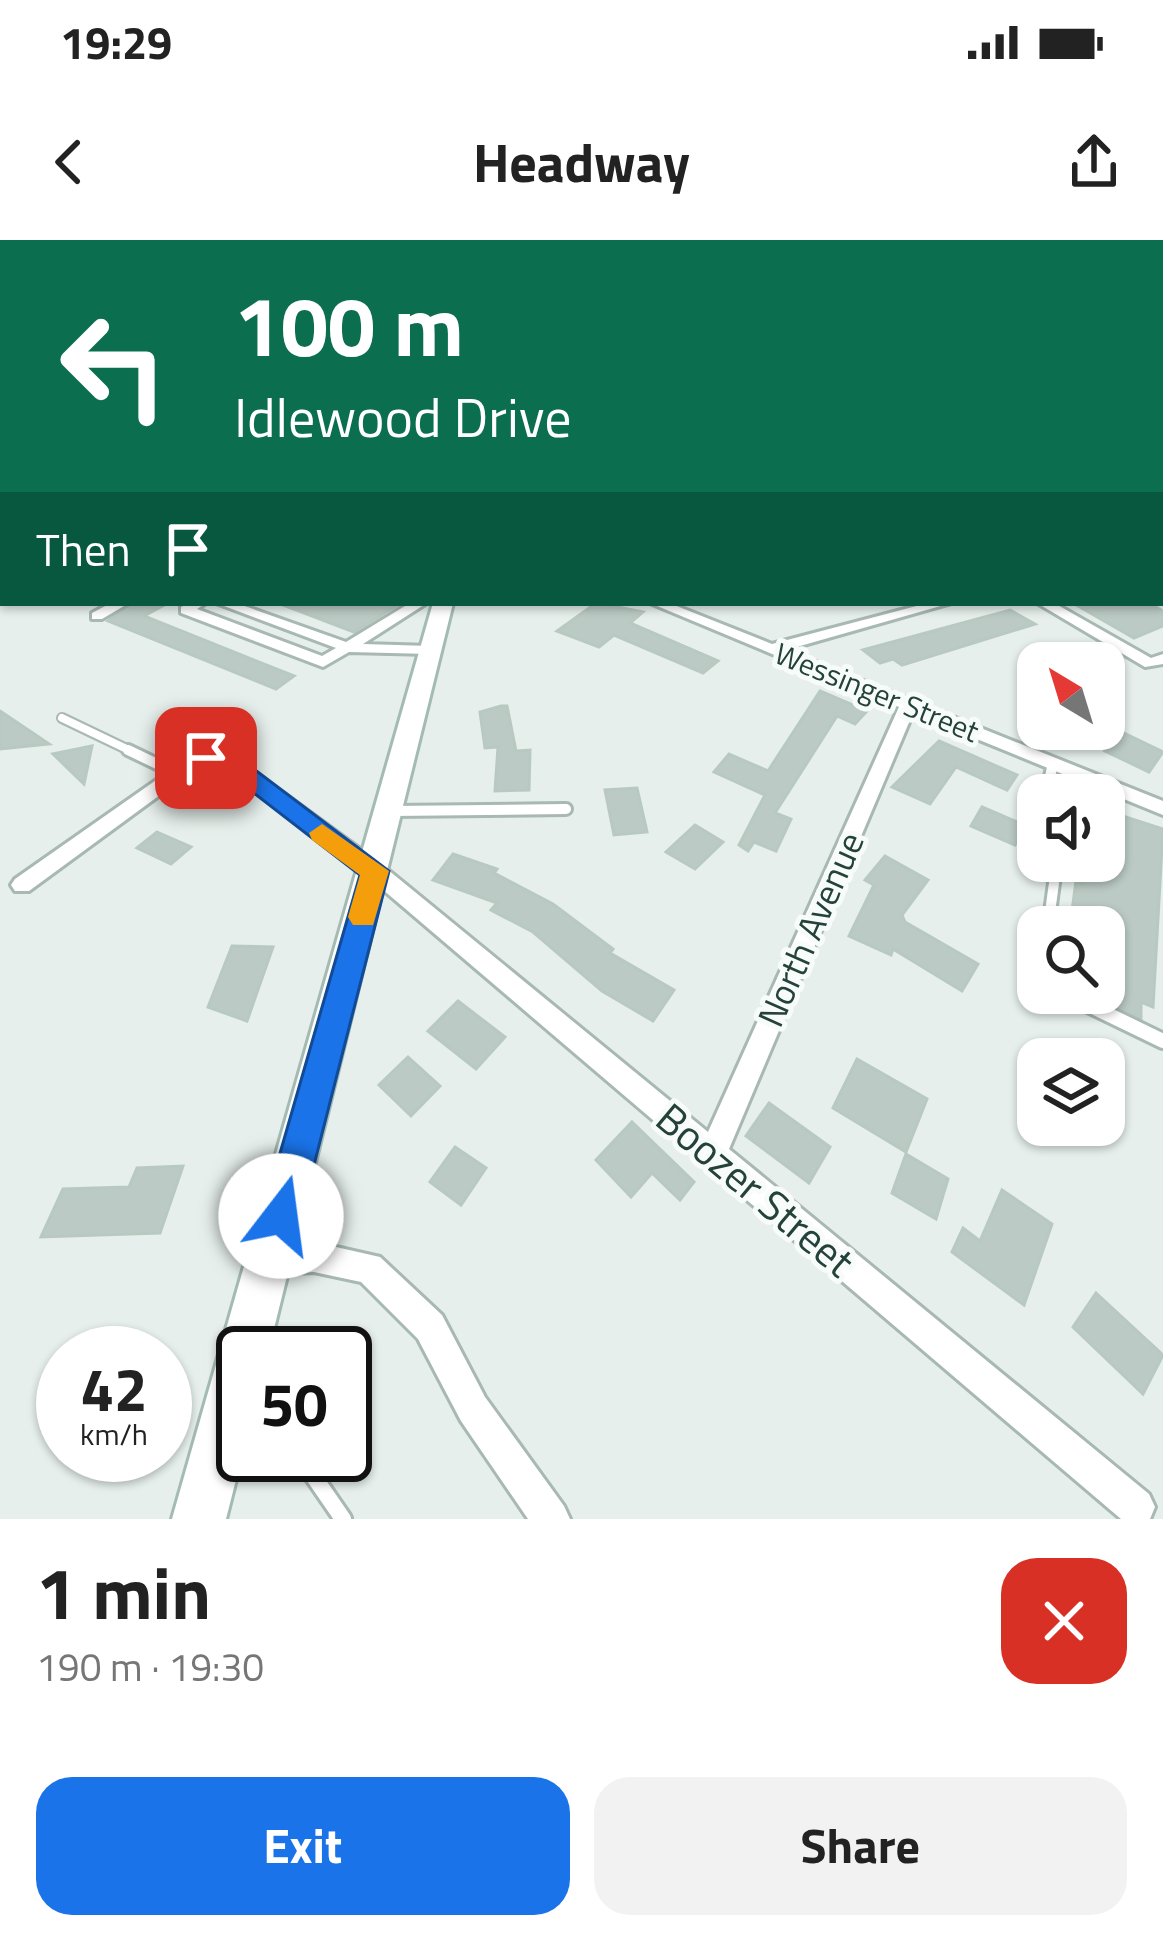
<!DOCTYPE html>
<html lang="en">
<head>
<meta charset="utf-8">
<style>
  body { margin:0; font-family:"Titillium Web",sans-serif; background:#f2f2f2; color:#222; height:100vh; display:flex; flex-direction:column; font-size:45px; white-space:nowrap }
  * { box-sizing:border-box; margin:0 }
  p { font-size:39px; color:#767676 }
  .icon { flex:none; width:66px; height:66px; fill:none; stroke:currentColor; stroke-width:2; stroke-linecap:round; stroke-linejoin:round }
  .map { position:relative; height:1279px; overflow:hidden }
  .sheet { display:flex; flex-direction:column; background:#fff; flex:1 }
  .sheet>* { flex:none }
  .banner { position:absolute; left:0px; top:0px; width:1164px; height:366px; box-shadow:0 3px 9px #0004; background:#0b6e4f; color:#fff; overflow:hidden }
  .needle { width:78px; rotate:322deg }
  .tools { position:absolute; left:1017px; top:402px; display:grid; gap:24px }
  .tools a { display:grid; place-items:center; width:108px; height:108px; border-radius:24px; background:#fff; box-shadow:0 3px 9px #0004; font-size:60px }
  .speed { position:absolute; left:36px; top:1086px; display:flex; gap:24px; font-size:60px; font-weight:700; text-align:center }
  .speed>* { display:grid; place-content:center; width:156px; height:156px; border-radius:50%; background:#fff; box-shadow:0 3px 9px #0004; line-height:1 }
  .speed small { font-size:30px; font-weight:400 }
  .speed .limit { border:6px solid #111; border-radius:18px; background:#fff; color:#111 }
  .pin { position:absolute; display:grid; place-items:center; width:102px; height:102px; color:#fff; margin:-51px; border-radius:24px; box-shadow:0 6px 18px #0006 }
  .me { position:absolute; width:132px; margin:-66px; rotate:15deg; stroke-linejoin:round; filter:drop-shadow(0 0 9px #0008) }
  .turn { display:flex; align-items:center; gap:42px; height:252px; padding:0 36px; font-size:54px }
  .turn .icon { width:156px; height:156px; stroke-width:2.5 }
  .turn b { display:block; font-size:84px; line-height:102px }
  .then { display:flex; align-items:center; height:114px; padding:0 36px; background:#0003; gap:24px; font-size:45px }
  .round { display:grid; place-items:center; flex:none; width:126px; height:126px; border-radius:36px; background:#f2f2f2 }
  .head { display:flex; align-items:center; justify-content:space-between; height:204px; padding:0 36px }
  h1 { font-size:72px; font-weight:700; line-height:90px }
  .cta { display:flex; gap:24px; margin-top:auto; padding:24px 36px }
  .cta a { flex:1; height:138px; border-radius:36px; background:#1a73e8; color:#fff; font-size:48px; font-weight:700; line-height:138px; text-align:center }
  .cta a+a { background:#f2f2f2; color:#222 }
  .status { display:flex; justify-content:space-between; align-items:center; height:84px; padding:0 60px; background:#fff; direction:ltr }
  .status svg { height:33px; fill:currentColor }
  header { display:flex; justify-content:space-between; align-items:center; height:156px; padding:0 36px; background:#fff; font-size:54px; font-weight:700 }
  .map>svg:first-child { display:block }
  .building { fill:#bbcac4; stroke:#b8c9c2; stroke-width:3 }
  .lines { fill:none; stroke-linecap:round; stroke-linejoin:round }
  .service-far3-casing { stroke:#a8b8b2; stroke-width:12 }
  .service-far2-casing { stroke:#a8b8b2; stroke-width:16 }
  .service-far1-casing { stroke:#a8b8b2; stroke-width:20 }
  .service-casing { stroke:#a8b8b2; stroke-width:22 }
  .minor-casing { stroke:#a8b8b2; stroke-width:6 }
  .tertiary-casing { stroke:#a8b8b2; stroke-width:6 }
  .secondary-casing { stroke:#a4bbb3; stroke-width:6 }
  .primary-casing { stroke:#c2cac8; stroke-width:6 }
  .service-far3 { stroke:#fff; stroke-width:8 }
  .service-far2 { stroke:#fff; stroke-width:10 }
  .service-far1 { stroke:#fff; stroke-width:14 }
  .service { stroke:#fff; stroke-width:16 }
  .minor { fill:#fff; fill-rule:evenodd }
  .tertiary { fill:#fff; fill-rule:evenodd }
  .secondary { fill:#fff; fill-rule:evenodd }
  .primary { fill:#6aa596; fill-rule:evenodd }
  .route { fill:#1a73e8; stroke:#114b97; stroke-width:3 }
  .slow { fill:#f59e0b }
  .labels { text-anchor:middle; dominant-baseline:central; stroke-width:10; stroke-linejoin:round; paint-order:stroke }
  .far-street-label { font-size:30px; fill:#24423a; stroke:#f7fbf9 }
  .street-label { font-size:36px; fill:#24423a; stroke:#f7fbf9 }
  .near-street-label { font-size:42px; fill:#24423a; stroke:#f7fbf9 }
</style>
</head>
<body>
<div class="status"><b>19:29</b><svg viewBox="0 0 49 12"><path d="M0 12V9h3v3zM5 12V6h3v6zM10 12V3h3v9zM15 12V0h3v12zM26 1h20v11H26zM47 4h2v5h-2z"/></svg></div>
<header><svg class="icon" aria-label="back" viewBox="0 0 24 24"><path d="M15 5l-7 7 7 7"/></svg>Headway<svg class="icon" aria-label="share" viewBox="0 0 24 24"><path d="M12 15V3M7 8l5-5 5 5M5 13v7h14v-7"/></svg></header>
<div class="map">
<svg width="1163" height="1279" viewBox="0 0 1163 1279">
  <rect width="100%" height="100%" fill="#e6efeb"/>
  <!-- building -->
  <g class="building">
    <polygon points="133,363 168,363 144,376 294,436 276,449 108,381"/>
    <polygon points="278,363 401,363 354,392"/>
    <polygon points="596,363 643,372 630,383 718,421 703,433 614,395 599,407 557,391"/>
    <polygon points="1073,363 1148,363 1163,371 1163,386 1134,398"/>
    <polygon points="1010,370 1035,384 902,425 893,419 880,423 863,410"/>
    <polygon points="820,451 867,471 855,484 837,476 775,573 791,579 776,611 754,602 748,611 739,605 765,555 714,532 729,514 768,531"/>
    <polygon points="501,466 507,466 516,511 530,510 529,550 495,551 498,507 485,508 480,472"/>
    <polygon points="0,471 49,504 0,509"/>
    <polygon points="1124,493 1163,512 1149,532 1105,511"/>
    <polygon points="939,501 1017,535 1007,550 956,527 930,564 892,547"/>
    <polygon points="92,506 84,544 53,514"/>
    <polygon points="637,548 647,592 614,595 605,550"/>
    <polygon points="982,567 1024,585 1015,605 971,586"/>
    <polygon points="1104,570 1163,589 1153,767 1141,762 1141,778 1104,760 1104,687 1080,687 1081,675 1072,671 1076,641 1083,644 1086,621 1104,621"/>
    <polygon points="695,585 723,602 695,629 666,612"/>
    <polygon points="157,592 191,607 171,624 137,608"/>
    <polygon points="453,614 497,629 494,633 553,664 613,709 610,713 674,750 653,781 602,751 533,692 491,670 497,663 433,640"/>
    <polygon points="885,616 928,640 902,675 905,682 978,724 962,751 893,709 891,715 849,696 874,645 865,640"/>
    <polygon points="232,706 273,707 247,781 208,767"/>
    <polygon points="458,761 505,797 476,829 428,791"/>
    <polygon points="408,817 440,846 411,876 379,845"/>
    <polygon points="857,819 927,859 906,912 833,868"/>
    <polygon points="769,863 830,907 809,943 746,896"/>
    <polygon points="632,882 694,942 680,960 652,933 631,957 596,920"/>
    <polygon points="455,907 486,928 461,965 430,942"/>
    <polygon points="906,914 948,939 936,979 892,953"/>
    <polygon points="183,926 160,993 41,997 63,949 129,947 137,928"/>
    <polygon points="1002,950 1052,984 1024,1065 952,1012 963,988 980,1001"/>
    <polygon points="1096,1053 1163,1115 1143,1154 1073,1087"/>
  </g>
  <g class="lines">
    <!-- service-far3 casing -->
    <g class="service-far3-casing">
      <polyline id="service-far3" points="62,478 135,513"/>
    </g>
    <!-- service-far2 casing -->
    <g class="service-far2-casing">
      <g id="service-far2">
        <polyline points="128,510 178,534"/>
        <polyline points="1046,555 1053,523"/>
        <polyline points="392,571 566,569"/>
        <polyline points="1048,687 1057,621"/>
      </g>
    </g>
    <!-- service-far1 casing -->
    <g class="service-far1-casing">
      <polyline id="service-far1" points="1064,753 1163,801"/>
    </g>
    <!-- service casing -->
    <g class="service-casing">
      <polyline id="service" points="299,1215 343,1279"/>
    </g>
    <!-- minor casing -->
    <g class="minor-casing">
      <g id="minor">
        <polygon points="0,183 3,184 3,192 0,191"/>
        <polygon points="1163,301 1163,309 1161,310 1161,302"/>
        <polygon points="3,350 3,358 0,359 0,351"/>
        <polygon points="111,363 129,363 102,379 92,379 92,373"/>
        <polygon points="189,363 206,363 197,369 322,416 336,408 216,363 236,363 346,402 410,363 427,363 363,404 430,406 437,410 430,414 349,412 323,427 181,373 181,367"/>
        <polygon points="650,363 669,363 772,404 928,363 951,363 786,410 1163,561 1163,575 913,473 729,909 1149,1254 1155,1267 1150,1279 1121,1279 368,637 221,525 207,525 194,530 29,651 15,651 11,645 15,639 182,522 205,513 231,515 382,625 708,892 899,467"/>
        <polygon points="1037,363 1054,363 1151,418 1163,414 1163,424 1145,427"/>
        <polygon points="314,1002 380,1017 442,1075 485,1157 564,1266 570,1279 528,1279 461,1181 418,1099 361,1042 314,1032 270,1034 259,1030 255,1019 259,1008 270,1004"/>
      </g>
    </g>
    <!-- tertiary casing -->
    <g class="tertiary-casing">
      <polygon id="tertiary" points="3,195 3,203 0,204 0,196"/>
    </g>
    <!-- secondary casing -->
    <g class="secondary-casing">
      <polygon id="secondary" points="433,363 453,363 268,1113 243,1113 243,1212 226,1279 172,1279"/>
    </g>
    <!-- primary casing -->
    <g class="primary-casing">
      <polygon id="primary" points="1161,226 1163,227 1163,237 1161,236"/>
    </g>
    <!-- service-far3 -->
    <use href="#service-far3" class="service-far3"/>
    <!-- service-far2 -->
    <use href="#service-far2" class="service-far2"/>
    <!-- service-far1 -->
    <use href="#service-far1" class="service-far1"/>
    <!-- service -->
    <use href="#service" class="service"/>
    <!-- minor -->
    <use href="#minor" class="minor"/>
    <!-- tertiary -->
    <use href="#tertiary" class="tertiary"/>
    <!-- secondary -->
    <use href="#secondary" class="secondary"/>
    <!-- primary -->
    <use href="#primary" class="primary"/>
  </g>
  <!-- sky -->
  <linearGradient id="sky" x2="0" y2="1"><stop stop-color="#84bce0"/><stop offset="0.46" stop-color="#f4f8f6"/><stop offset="1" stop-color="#f4f8f6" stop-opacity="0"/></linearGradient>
  <rect width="1163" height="333" fill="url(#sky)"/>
  <!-- route -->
  <polygon class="route" points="206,511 234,514 389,631 301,976 295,989 281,995 268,989 262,976 360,635 220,527 197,524 194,518"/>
  <!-- slow -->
  <polygon class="slow" points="322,584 389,631 373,685 353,685 348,677 360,635 312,600 309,593"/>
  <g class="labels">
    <!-- far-street labels -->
    <g class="far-street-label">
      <text transform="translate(877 452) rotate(22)">Wessinger Street</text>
    </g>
    <!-- street labels -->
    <g class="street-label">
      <text transform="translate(810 689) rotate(-66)">North Avenue</text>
    </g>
    <!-- near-street labels -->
    <g class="near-street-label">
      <text transform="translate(756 949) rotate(40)">Boozer Street</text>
    </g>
  </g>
</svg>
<div class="tools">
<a><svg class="needle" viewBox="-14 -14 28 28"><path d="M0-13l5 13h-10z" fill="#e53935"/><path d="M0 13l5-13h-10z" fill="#767676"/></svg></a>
<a><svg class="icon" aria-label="sound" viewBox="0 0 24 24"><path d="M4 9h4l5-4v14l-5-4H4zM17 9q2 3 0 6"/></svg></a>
<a><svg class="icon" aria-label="search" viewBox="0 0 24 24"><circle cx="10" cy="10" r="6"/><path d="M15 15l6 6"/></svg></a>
<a><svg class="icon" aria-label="layers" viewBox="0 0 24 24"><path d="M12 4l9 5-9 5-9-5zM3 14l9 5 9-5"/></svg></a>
</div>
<div class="speed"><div>42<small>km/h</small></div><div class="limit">50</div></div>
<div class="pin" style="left:206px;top:518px;background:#d93025"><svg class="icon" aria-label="arrive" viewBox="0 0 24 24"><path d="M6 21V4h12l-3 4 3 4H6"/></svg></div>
<svg class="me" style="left:281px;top:976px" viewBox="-20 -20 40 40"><circle r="19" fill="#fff"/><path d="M0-13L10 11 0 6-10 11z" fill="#1a73e8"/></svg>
<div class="banner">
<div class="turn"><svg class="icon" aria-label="left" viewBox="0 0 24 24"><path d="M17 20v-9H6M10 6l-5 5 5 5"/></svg><div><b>100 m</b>Idlewood Drive</div></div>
<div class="then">Then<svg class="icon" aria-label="arrive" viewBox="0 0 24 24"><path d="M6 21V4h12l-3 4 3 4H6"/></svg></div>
</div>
</div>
<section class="sheet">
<div class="head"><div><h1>1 min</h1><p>190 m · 19:30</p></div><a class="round" style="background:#d93025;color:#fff"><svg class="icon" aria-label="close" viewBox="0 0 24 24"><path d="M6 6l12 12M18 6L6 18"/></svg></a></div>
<div class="cta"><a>Exit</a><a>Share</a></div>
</section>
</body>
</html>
